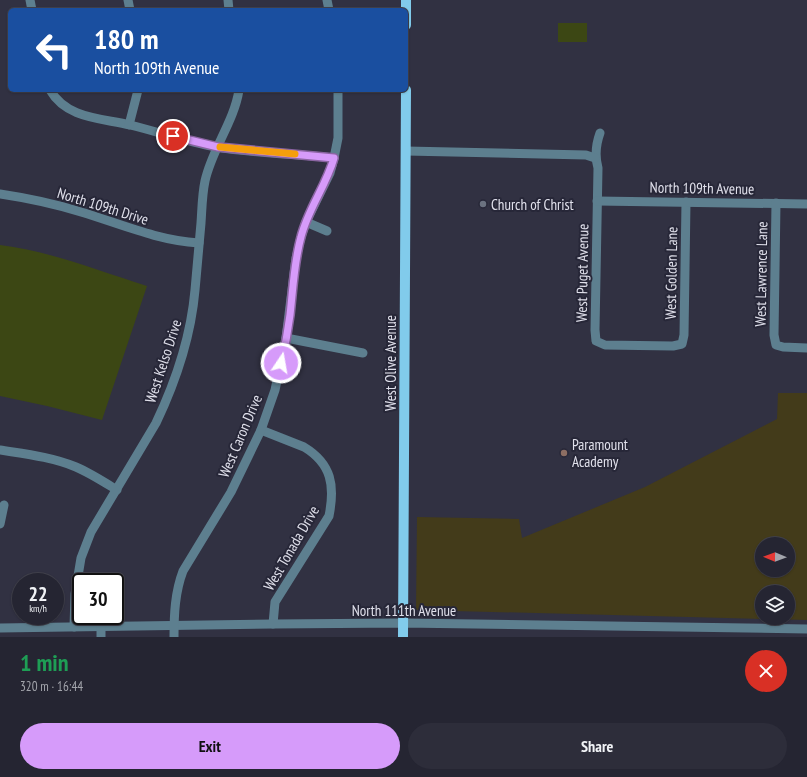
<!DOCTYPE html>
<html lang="en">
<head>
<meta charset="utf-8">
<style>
  body { margin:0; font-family:"PT Sans Narrow",sans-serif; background:#2d2d3a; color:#f1f3f6; height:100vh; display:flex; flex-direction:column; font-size:15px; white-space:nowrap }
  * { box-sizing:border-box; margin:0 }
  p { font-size:13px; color:#a3a5ac }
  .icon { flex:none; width:22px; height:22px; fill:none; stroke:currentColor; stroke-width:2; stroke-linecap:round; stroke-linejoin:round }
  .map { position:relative; height:637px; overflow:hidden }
  .panel { display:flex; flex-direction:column; background:#252532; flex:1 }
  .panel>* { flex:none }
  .top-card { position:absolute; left:8px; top:8px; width:400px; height:84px; border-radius:6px; box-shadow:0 1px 3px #0004,0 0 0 1px #42424d; background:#1a4fa0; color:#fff; overflow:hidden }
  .needle { width:26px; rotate:271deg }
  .tools { position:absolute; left:755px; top:537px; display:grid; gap:8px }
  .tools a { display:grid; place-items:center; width:40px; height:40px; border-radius:50%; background:#252532; box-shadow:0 1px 3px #0004,0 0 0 1px #42424d; font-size:20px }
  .speed { position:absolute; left:12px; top:573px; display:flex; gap:8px; font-size:20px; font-weight:700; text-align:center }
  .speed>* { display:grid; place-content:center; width:52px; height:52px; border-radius:50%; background:#252532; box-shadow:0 1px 3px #0004,0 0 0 1px #42424d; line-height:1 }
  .speed small { font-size:10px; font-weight:400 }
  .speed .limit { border:2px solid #111; border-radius:6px; background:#fff; color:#111 }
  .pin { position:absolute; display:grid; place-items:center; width:34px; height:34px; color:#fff; margin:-17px; border:2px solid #fff; border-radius:50%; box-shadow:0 1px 4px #0007 }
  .me { position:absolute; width:44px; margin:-22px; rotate:12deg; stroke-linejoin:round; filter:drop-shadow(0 0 3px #0008) }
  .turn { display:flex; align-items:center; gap:14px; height:84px; padding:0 20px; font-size:18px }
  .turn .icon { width:52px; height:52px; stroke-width:2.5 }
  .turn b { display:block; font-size:28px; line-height:34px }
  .round { display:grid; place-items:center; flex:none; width:42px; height:42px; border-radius:21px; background:#2d2d3a }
  .head { display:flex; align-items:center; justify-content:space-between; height:68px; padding:0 20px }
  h1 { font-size:24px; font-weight:800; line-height:30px; color:#1e9e55 }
  .cta { display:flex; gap:8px; margin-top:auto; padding:8px 20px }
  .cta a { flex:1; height:46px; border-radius:24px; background:#d69bfa; color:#111; font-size:16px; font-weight:800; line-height:46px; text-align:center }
  .cta a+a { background:#2d2d3a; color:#f1f3f6 }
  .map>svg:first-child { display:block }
  .green { fill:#3c4714 }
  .sand { fill:#433b1a; fill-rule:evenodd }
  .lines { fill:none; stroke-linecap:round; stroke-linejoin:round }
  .minor { stroke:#5d7f8f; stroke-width:9 }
  .major { stroke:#81cbeb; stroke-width:10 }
  .route-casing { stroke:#8b65a2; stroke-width:10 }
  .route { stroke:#d69bfa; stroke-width:7 }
  .slow { stroke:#f59e0b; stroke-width:7 }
  .worship-dot { fill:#6b7280; stroke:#272738; stroke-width:1.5 }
  .education-dot { fill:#8d6e63; stroke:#272738; stroke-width:1.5 }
  .labels { text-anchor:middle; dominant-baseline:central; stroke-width:4; stroke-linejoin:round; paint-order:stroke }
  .street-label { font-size:15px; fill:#e0e0eb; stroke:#272738 }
  .poi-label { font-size:15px; fill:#e0e0eb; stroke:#272738; text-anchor:start }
</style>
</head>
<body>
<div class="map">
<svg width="807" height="637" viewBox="0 0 807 637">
  <rect width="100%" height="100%" fill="#313142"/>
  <!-- green -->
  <g class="green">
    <rect x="558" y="23" width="29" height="19"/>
    <path d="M0 245C50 251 99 271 147 286L102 420 47 406 0 396Z"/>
  </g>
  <!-- sand -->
  <path class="sand" d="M778 393H807V620L416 610 417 517 519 519 522 538 645 487 777 419ZM762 544H788V570H762ZM762 592H788V618H762Z"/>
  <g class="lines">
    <!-- minor -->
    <g class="minor">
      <polyline points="30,0 32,10"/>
      <polyline points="128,0 130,10"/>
      <polyline points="228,0 229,10"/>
      <polyline points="327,0 329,10"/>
      <path d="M50 90C67 119 101 118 130 125 159 132 187 142 216 147 254 153 295 154 334 158"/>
      <polyline points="129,125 138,90"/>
      <path d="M600 133C596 144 595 157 598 168L595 330 596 341 605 345 673 346 682 344 684 335 686 202"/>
      <polyline points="406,151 586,155 595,158"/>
      <path d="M0 194C27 198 55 204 81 212 121 224 156 240 199 243"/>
      <polyline points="597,201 807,204"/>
      <polyline points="776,203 774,335 776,345 783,347 807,348"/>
      <polyline points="306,222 327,231"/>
      <polyline points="286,338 363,353"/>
      <path d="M261 430 304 447C332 464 335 486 329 516L275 602 273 624"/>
      <path d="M0 450C25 454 52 457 76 467 90 473 104 482 117 490"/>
      <polyline points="0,524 4,505"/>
      <path d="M74 627 75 594 81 558 91 532 156 423C176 381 191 336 195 290 197 268 199 245 201 223 202 209 202 195 205 181 212 149 234 122 239 90"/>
      <polyline points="0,628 273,624 403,623 807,629"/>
      <polyline points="101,637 101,627"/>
      <path d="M174 637C174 614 175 592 183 571L231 492 261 430 275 390 286 338 296 258 301 237 306 222 330 173 334 158 338 138V90"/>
    </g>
    <!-- major -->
    <g class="major">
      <polyline points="406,25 406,0"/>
      <polyline points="403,637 406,90"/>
    </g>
  </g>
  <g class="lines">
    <!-- route casing -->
    <g class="route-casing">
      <path id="route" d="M173 136 218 147 334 158C326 186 308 209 301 237 294 262 293 289 290 315 288 331 285 347 281 363"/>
    </g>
    <!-- route -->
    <use href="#route" class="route"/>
    <!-- slow -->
    <polyline class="slow" points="220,147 295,154"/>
  </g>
  <!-- markers -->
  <circle class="worship-dot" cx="483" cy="204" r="4"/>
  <circle class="education-dot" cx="564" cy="453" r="4"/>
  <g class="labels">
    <!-- street labels -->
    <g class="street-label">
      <text transform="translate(702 188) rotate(1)">North 109th Avenue</text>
      <text transform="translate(103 206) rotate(17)">North 109th Drive</text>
      <text transform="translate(582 273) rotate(-89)">West Puget Avenue</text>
      <text transform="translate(671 273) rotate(-89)">West Golden Lane</text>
      <text transform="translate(761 274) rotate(-89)">West Lawrence Lane</text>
      <text transform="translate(163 361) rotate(-72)">West Kelso Drive</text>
      <text transform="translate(390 363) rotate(-90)">West Olive Avenue</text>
      <text transform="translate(240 436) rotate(-67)">West Caron Drive</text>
      <text transform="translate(291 548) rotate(-60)">West Tonada Drive</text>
      <text x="404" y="610">North 111th Avenue</text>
    </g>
    <!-- poi labels -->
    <g class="poi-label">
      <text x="491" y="204">Church of Christ</text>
      <text x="572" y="444">Paramount<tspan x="572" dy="17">Academy</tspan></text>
    </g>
  </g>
</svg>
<div class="tools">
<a><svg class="needle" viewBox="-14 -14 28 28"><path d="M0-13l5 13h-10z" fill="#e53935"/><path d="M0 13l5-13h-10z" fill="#a3a5ac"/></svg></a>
<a><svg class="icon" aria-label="layers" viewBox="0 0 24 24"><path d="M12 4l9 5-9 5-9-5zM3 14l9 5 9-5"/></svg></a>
</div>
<div class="speed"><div>22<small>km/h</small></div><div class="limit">30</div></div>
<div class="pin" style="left:173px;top:136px;background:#d93025"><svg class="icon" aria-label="arrive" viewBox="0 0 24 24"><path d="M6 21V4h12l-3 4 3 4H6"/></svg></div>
<svg class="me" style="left:281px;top:363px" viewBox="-20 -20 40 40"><circle r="17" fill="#d69bfa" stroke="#fff" stroke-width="3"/><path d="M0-11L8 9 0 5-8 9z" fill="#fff"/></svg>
<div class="top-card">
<div class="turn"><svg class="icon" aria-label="left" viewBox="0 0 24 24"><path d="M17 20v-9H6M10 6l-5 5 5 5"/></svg><div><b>180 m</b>North 109th Avenue</div></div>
</div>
</div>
<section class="panel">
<div class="head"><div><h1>1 min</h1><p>320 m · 16:44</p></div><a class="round" style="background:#d93025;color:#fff"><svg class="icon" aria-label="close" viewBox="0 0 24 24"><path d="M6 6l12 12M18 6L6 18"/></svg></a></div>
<div class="cta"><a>Exit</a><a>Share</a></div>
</section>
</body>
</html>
